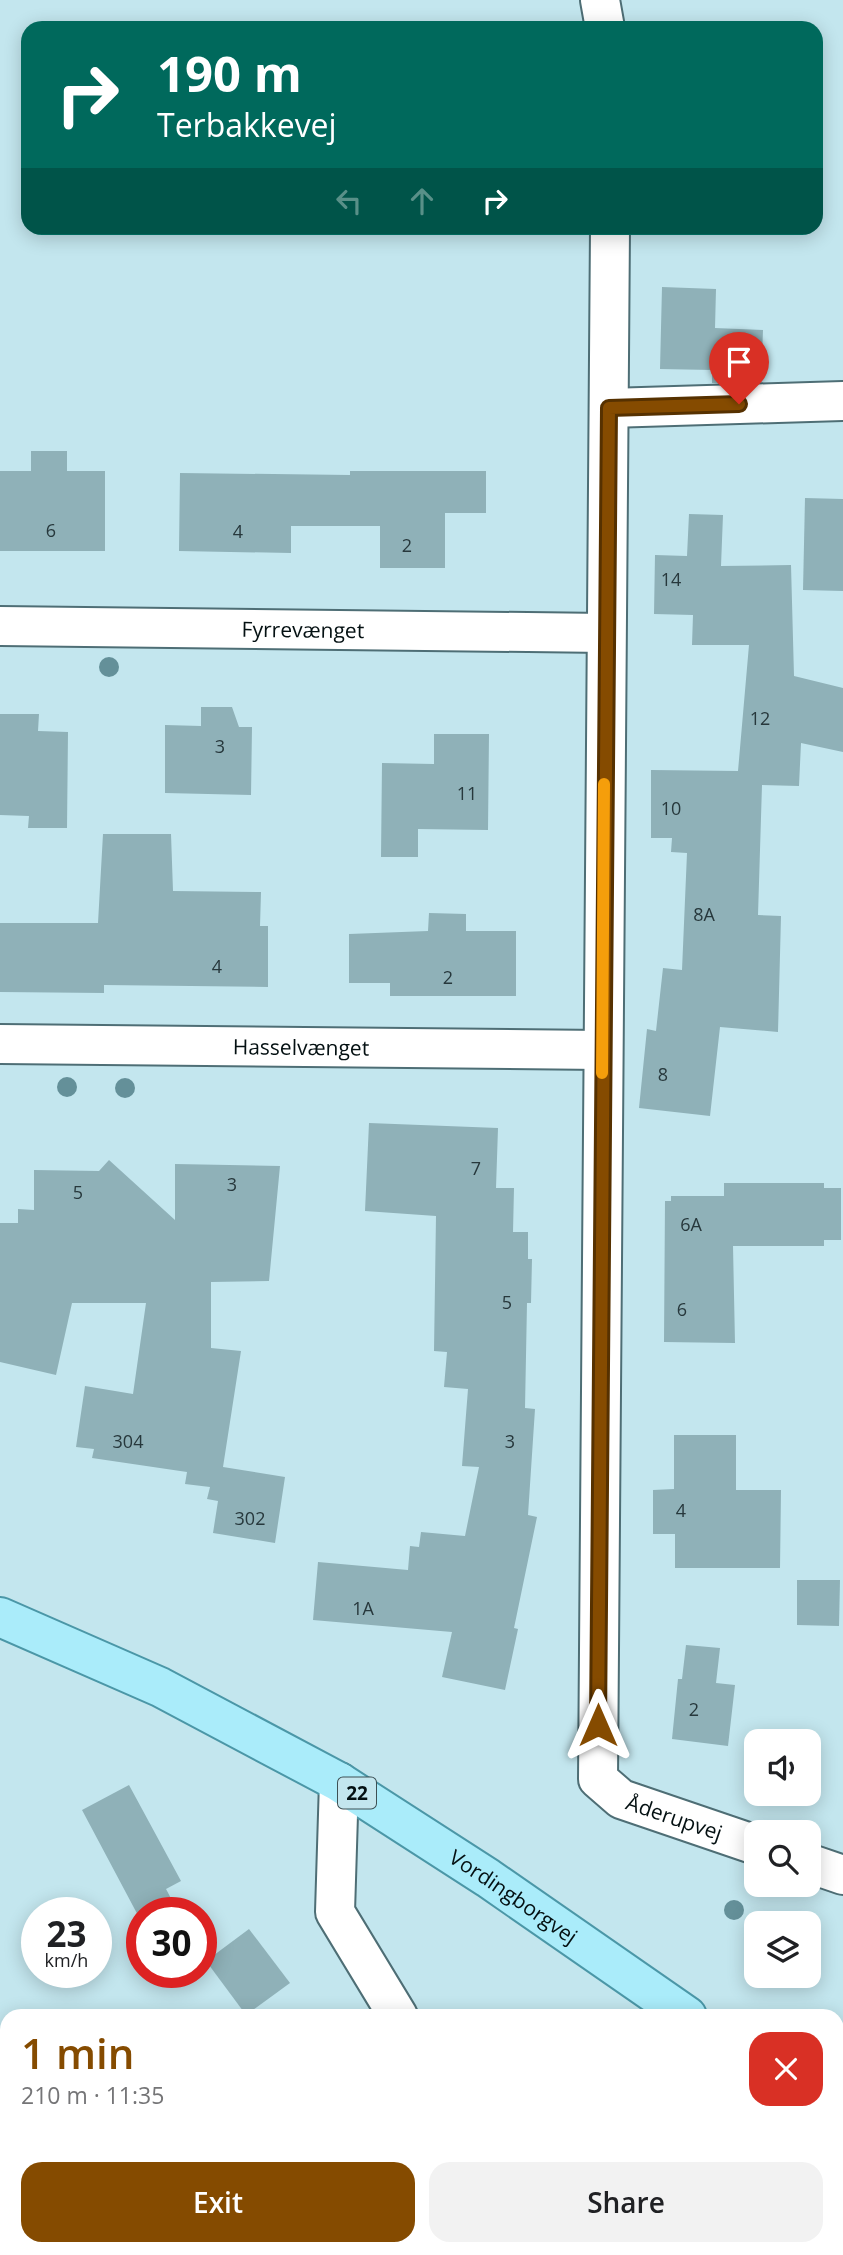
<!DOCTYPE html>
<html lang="en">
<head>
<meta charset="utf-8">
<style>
  body { margin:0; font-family:"Open Sans",sans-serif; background:#f2f2f2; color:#202124; height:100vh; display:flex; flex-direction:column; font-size:26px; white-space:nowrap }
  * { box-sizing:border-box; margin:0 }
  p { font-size:23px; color:#757577 }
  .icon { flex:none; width:38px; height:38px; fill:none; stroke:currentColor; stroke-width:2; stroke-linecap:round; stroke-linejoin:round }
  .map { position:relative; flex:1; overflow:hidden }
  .sheet { position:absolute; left:0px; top:2009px; width:844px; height:247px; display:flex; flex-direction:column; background:#fff; border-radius:21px 21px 0 0; box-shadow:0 4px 18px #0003 }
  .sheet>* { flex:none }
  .guide { position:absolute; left:21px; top:21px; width:802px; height:214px; border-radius:21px; box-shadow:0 4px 18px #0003; background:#00695c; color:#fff; overflow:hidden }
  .buttons { position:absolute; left:744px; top:1729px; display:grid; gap:14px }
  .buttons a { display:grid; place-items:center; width:77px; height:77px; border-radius:14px; background:#fff; box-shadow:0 4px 18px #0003; font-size:35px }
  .speed { position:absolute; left:21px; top:1897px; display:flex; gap:14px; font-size:35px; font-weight:700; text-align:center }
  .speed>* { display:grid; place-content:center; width:91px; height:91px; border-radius:50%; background:#fff; box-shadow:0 4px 18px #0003; line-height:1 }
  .speed small { font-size:18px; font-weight:400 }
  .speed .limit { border:10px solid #d22; background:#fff; color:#111 }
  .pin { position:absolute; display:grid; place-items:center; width:60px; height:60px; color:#fff; margin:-72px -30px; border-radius:50% 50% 50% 0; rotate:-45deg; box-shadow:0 0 7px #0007 }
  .pin .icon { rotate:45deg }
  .me { position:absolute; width:77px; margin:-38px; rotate:0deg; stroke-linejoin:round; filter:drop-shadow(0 0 5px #0008) }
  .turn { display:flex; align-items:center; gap:24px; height:147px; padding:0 21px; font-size:32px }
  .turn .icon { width:91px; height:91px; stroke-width:2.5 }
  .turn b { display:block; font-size:49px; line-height:60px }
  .lanes { display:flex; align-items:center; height:66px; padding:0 21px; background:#0003; justify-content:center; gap:35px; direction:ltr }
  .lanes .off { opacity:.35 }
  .round { display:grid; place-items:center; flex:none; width:74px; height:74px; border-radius:21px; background:#f2f2f2 }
  .head { display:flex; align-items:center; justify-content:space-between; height:119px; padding:0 21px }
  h1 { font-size:42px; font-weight:600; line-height:52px; color:#854b00 }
  .primary-button { display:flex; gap:14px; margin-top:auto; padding:14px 21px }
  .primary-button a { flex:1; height:80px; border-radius:21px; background:#854b00; color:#fff; font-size:28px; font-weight:600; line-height:80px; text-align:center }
  .primary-button a+a { background:#f2f2f2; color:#202124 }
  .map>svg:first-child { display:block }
  .building { fill:#8fb1b8 }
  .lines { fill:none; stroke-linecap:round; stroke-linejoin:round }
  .minor-casing { stroke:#4e6e75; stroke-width:42 }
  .primary-casing { stroke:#4b97a7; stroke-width:42 }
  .minor { stroke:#fff; stroke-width:38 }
  .primary { stroke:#aaecfa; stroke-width:38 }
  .tree { fill:#649099 }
  .route-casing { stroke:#563100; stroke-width:18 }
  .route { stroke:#854b00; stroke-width:12 }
  .slow { stroke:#f59e0b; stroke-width:12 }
  .labels { text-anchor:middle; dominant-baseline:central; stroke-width:7; stroke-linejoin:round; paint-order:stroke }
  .number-label { font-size:18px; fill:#27383c }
  .shield { fill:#c3e6ee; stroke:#3d5054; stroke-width:2 }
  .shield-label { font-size:19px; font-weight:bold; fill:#041012 }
  .street-label { font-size:21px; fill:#041012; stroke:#c3e6ee }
</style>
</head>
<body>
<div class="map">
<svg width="843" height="2255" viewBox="0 0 843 2255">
  <rect width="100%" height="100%" fill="#c3e6ee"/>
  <!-- building -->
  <g class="building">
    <polygon points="662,287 716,289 715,328 763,330 761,382 712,383 712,370 660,369"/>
    <polygon points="31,451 67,451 67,471 105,471 105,551 0,551 0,471 31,471"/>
    <polygon points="350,471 486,471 486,513 445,513 445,568 380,568 380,526 291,526 291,553 179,551 180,473 350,475"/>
    <polygon points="805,498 843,499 843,591 803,590"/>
    <polygon points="689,514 723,515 721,566 791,565 794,676 843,688 843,752 801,743 799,786 762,785 758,915 781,916 778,1032 720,1027 710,1116 639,1108 647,1029 656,1031 663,968 682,970 687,853 671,852 672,838 651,838 651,770 738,771 749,645 692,645 693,615 654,614 655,555 687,556"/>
    <polygon points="201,707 232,707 239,727 252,727 251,795 165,793 165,725 201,726"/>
    <polygon points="0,714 39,714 38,731 68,732 67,828 28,828 29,816 0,815"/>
    <polygon points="434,734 489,734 488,830 418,829 418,857 381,857 382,763 434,764"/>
    <polygon points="103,834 171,834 173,891 261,892 260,926 268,926 268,987 104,985 104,993 0,992 0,923 98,923"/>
    <polygon points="429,913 466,914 466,931 516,931 516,996 390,996 390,983 349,983 349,934 428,931"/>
    <polygon points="369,1123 498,1128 496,1188 514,1188 513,1232 528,1232 528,1259 532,1259 531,1303 527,1303 525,1408 535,1409 528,1515 537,1517 514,1628 518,1629 505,1690 442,1677 452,1632 313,1620 318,1562 408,1570 410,1546 419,1547 421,1532 465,1536 479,1467 462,1466 468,1389 444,1387 447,1352 434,1351 436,1216 365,1211"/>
    <polygon points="109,1160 175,1220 175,1164 280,1166 269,1281 211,1282 211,1348 241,1351 223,1467 285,1477 275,1543 213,1533 218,1501 207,1499 210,1487 185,1484 187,1472 92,1458 94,1449 76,1447 85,1386 133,1394 146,1303 72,1303 56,1375 0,1362 0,1223 18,1223 18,1209 34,1210 34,1170 99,1171"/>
    <polygon points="724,1183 824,1183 824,1188 841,1188 841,1240 824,1240 824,1246 733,1246 735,1343 664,1342 665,1201 671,1201 671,1196 724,1196"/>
    <polygon points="674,1435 736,1435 736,1490 781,1490 780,1568 675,1568 675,1534 653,1534 653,1490 674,1489"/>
    <polygon points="797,1580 840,1580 839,1626 797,1625"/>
    <polygon points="686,1645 720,1648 716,1683 735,1685 728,1746 672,1739 678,1679 682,1679"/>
    <polygon points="129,1785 181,1881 166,1889 174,1904 157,1913 142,1913 141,1921 82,1810"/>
    <polygon points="249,1929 290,1983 246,2015 206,1961"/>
  </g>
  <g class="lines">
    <!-- minor casing -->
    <g class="minor-casing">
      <g id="minor">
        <polyline points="600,0 605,28"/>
        <path id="s1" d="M610 228 598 1779 621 1799 756 1845"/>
        <polyline points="609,408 843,401"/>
        <path id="s2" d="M0 626 606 633"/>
        <path id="s3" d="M0 1044 602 1050"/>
        <polyline points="339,1782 335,1912 398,2016"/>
        <polyline points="808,1863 843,1875"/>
      </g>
    </g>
    <!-- primary casing -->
    <g class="primary-casing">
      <g id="primary">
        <path id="s4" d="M0 1617 160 1687 339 1782 488 1878 687 2016"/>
        <polyline points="836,2137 843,2143"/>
      </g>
    </g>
    <!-- minor -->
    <use href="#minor" class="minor"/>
    <!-- primary -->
    <use href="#primary" class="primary"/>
  </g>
  <!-- trees -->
  <g class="tree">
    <circle cx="109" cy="667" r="10"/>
    <circle cx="67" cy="1087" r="10"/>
    <circle cx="125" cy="1088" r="10"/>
    <circle cx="734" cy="1910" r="10"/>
  </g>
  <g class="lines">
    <!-- route casing -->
    <g class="route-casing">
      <polyline id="route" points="598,1725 609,408 739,404"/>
    </g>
    <!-- route -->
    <use href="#route" class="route"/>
    <!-- slow -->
    <polyline class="slow" points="602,1073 604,784"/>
  </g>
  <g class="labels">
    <!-- number labels -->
    <g class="number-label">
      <text x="51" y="530">6</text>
      <text x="238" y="531">4</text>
      <text x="407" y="545">2</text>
      <text x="671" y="579">14</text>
      <text x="760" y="718">12</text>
      <text x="220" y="746">3</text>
      <text x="467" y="793">11</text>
      <text x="671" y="808">10</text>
      <text x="704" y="914">8A</text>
      <text x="217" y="966">4</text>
      <text x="448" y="977">2</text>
      <text x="663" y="1074">8</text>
      <text x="476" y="1168">7</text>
      <text x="232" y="1184">3</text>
      <text x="78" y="1192">5</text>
      <text x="691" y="1224">6A</text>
      <text x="507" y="1302">5</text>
      <text x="682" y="1309">6</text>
      <text x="128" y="1441">304</text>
      <text x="510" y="1441">3</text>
      <text x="681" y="1510">4</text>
      <text x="250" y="1518">302</text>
      <text x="363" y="1608">1A</text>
      <text x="694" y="1709">2</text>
    </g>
    <!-- shield labels -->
    <rect class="shield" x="338" y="1777.5" width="38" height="31" rx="5"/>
    <g class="shield-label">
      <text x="357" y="1793">22</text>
    </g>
    <!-- street labels -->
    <g class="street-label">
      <text stroke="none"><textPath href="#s2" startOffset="303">Fyrrevænget</textPath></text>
      <text stroke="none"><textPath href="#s3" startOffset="301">Hasselvænget</textPath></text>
      <text stroke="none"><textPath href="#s1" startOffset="1638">Åderupvej</textPath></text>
      <text stroke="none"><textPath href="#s4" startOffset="586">Vordingborgvej</textPath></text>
    </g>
  </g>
</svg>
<div class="buttons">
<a><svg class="icon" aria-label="sound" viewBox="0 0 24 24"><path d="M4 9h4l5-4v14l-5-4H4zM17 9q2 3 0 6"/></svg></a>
<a><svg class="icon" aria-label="search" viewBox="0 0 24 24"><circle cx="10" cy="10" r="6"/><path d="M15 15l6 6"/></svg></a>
<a><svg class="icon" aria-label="layers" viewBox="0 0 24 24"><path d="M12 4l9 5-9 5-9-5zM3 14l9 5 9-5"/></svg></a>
</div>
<div class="speed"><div>23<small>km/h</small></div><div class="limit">30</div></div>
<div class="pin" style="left:739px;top:404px;background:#d93025"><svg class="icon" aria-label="arrive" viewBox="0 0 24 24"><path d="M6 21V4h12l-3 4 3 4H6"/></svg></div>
<svg class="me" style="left:598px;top:1725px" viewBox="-20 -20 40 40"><path d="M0-17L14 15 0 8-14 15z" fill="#854b00" stroke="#fff" stroke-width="4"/></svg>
<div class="guide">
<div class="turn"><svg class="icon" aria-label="right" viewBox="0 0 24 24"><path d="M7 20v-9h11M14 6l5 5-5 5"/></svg><div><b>190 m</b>Terbakkevej</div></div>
<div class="lanes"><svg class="icon off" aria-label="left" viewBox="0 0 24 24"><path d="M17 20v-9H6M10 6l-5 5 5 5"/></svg><svg class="icon off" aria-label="ahead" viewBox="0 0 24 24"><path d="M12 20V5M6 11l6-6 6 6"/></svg><svg class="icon" aria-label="right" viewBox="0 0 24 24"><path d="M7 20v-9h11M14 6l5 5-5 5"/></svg></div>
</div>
<section class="sheet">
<div class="head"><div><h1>1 min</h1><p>210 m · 11:35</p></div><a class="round" style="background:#d93025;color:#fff"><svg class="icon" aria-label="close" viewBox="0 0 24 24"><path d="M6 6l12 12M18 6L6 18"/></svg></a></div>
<div class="primary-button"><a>Exit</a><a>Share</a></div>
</section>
</div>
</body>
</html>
